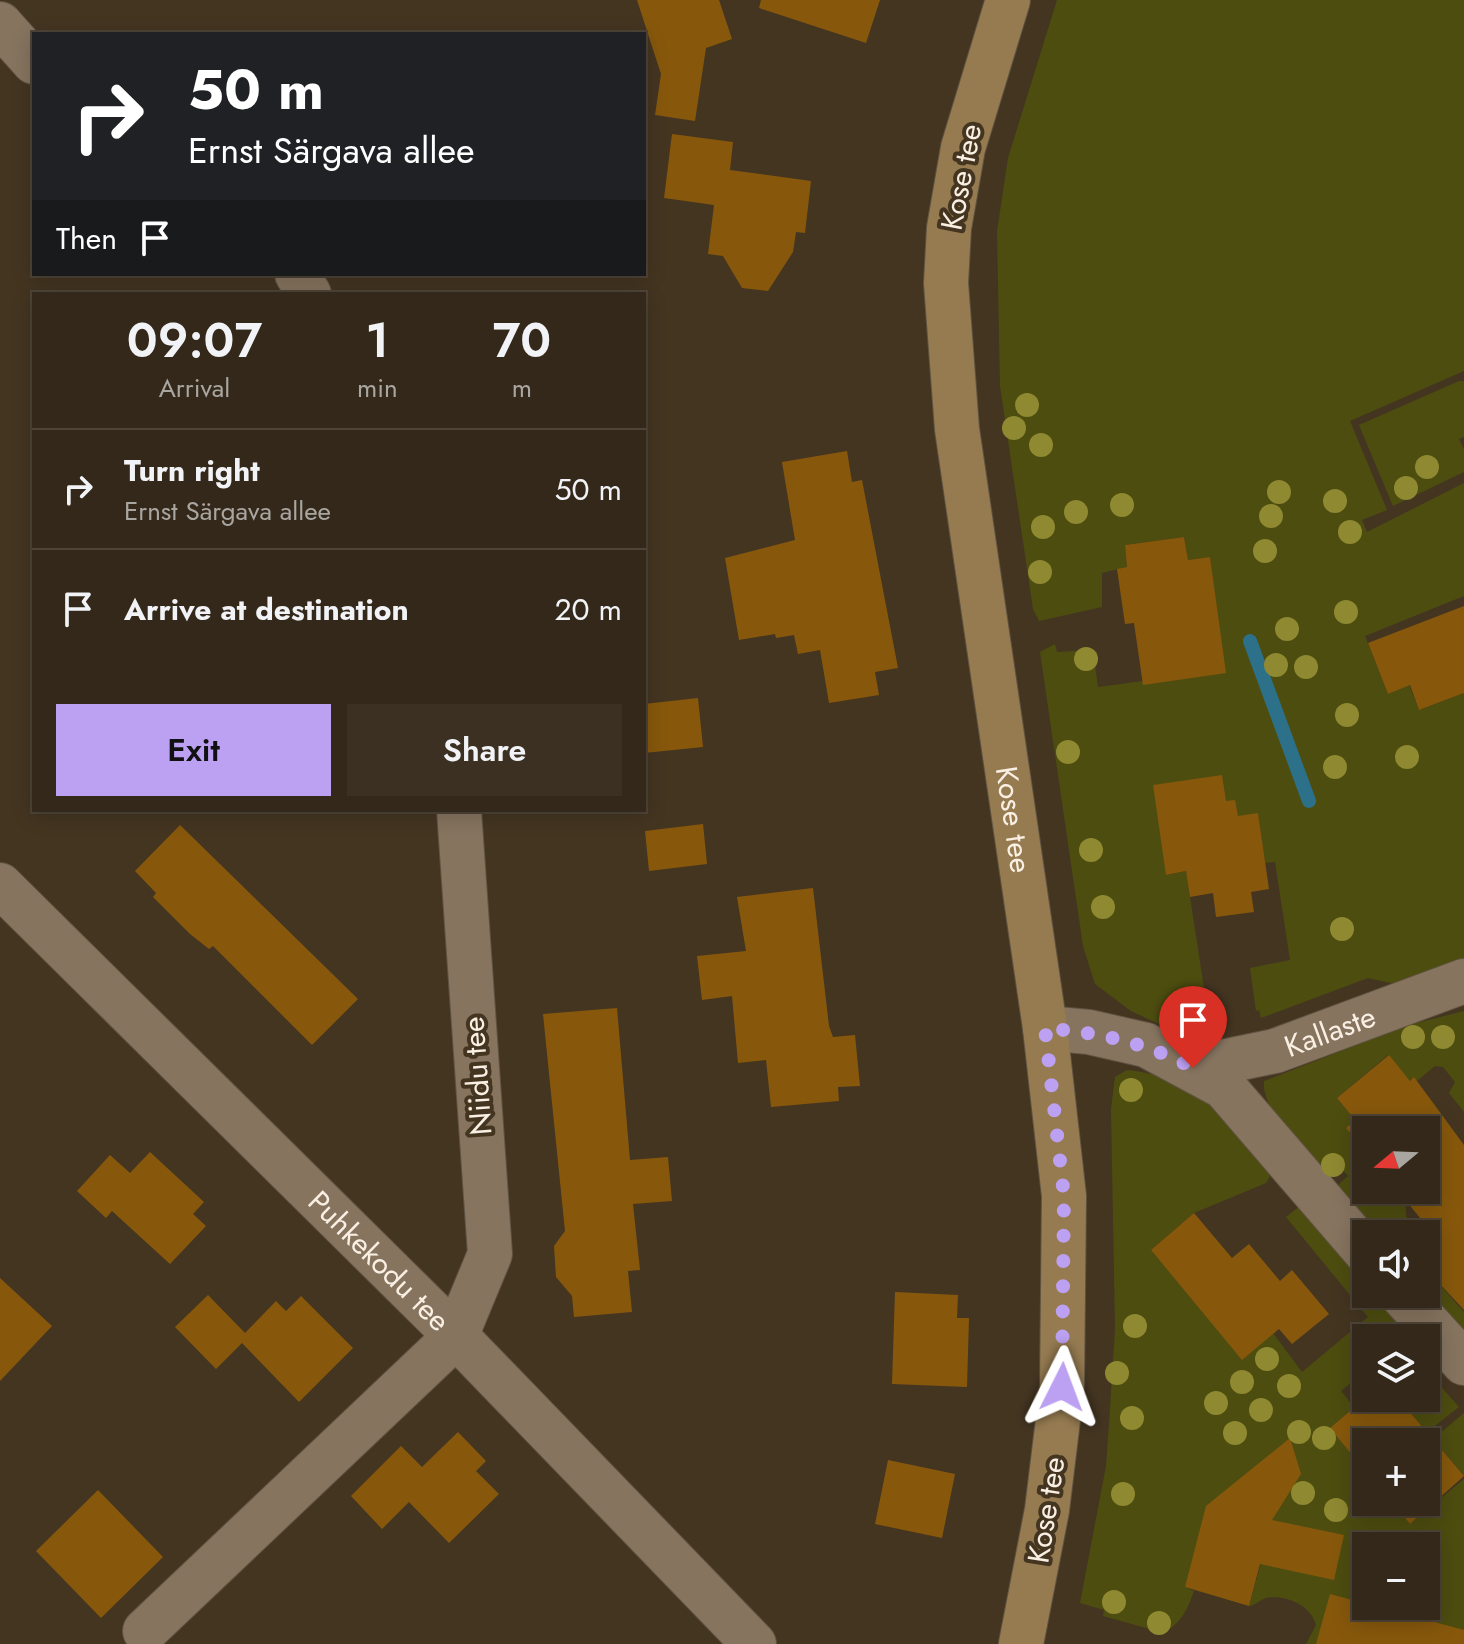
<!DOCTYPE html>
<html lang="en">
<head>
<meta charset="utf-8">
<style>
  body { margin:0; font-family:Jost,sans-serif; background:#3b3022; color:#f1f3f6; height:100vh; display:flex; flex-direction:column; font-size:30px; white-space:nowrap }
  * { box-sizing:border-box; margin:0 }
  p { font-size:26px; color:#a9a6a2 }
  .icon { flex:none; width:44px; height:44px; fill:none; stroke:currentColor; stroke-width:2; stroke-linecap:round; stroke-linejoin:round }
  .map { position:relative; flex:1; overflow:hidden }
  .sheet { position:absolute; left:32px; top:292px; width:614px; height:520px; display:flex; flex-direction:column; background:#332819; border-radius:0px; box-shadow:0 4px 20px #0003,0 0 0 2px #4e4438 }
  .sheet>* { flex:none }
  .hud { position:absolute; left:32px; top:32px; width:614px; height:244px; border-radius:0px; box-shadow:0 4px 20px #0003,0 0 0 2px #4e4438; background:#202124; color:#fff; overflow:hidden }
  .needle { width:52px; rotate:251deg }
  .controls { position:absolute; left:1352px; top:1116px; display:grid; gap:16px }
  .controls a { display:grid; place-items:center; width:88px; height:88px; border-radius:0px; background:#332819; box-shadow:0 4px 20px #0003,0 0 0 2px #4e4438; font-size:40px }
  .pin { position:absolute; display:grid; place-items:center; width:68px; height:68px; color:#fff; margin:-82px -34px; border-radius:50% 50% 50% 0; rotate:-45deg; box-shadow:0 0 8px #0007 }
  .pin .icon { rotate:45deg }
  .me { position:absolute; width:88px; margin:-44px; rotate:3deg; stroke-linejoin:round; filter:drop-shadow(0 0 6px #0008) }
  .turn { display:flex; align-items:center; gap:28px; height:168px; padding:0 24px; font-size:36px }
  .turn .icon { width:104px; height:104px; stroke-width:2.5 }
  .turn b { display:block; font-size:56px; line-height:68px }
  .then { display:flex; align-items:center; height:76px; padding:0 24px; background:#0003; gap:16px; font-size:30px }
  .eta { display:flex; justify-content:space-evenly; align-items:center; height:136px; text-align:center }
  .eta b { font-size:48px; font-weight:600; line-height:56px }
  .action { display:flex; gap:16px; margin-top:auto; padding:16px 24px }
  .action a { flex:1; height:92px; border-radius:0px; background:#bca0f2; color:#111; font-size:32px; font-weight:600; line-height:92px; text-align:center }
  .action a+a { background:#3b3022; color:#f1f3f6 }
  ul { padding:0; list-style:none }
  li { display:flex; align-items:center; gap:24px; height:120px; padding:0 24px; border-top:2px solid #4e4438 }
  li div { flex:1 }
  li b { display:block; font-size:30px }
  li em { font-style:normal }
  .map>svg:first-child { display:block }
  .green { fill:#4d4d10; fill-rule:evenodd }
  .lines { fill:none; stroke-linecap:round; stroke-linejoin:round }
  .stream { stroke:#2c7189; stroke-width:14 }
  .building { fill:#87580c }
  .street-casing { stroke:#605342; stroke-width:46 }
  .secondary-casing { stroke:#605342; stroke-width:46 }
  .street { stroke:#86745f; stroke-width:44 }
  .secondary { stroke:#967b51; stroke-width:44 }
  .tree { fill:#8f8932 }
  .route { stroke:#bca0f2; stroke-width:14; stroke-dasharray:0 25.2 }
  .labels { text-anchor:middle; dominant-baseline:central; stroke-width:8; stroke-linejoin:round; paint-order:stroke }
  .street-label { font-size:30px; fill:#f9efe3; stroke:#443521 }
</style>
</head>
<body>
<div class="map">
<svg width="1464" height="1644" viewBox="0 0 1464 1644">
  <rect width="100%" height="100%" fill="#443521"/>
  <!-- green -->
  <g class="green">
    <polygon points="1057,0 1464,0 1464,371 1350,421 1387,510 1362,520 1367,532 1464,483 1464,596 1365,636 1388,694 1409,685 1419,710 1464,693 1464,958 1395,984 1368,978 1261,1018 1259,1010 1256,1011 1250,968 1290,960 1275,862 1265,863 1258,813 1167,875 1186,871 1210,1027 1180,1034 1131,1011 1095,984 1083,946 1040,652 1055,644 1057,652 1093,650 1098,687 1143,681 1217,612 1210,557 1188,560 1184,537 1125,545 1127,567 1102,573 1102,607 1039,621 1033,609 1000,386 997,231 1008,158"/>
    <polygon points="1459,381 1464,381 1464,437 1459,439 1464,449 1464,472 1393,506 1359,425"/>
    <path d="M1464 1011V1112L1449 1093 1455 1082 1443 1067 1435 1066 1417 1081 1414 1078 1410 1081 1388 1055 1337 1098 1355 1120 1346 1128 1366 1152V1190H1397L1405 1200 1408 1234H1379L1337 1186 1348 1176 1340 1167 1328 1176C1308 1153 1261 1112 1264 1081L1405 1026Z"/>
    <path d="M1127 1070C1200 1077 1228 1122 1273 1172L1266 1183 1194 1213 1151 1250 1242 1359 1273 1333 1302 1372 1368 1317 1286 1217 1301 1205 1366 1281V1294H1377L1409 1332 1410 1338H1366V1370L1341 1391 1354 1407 1330 1428 1366 1471V1502H1391L1410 1524 1464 1479V1644H1306L1316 1625C1311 1605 1285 1594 1266 1598 1259 1600 1257 1605 1249 1606L1270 1530 1205 1513 1185 1587 1194 1591C1187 1610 1182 1622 1164 1633L1103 1616 1104 1610 1080 1603 1106 1466 1109 1424 1115 1328 1111 1109 1115 1077ZM1366 1546H1426V1606H1366Z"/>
    <polygon points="1426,1269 1464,1312 1464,1337 1426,1294"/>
    <polygon points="1435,1380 1459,1407 1427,1432 1405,1406 1413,1398 1426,1398 1426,1387"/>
    <polygon points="1464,1413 1464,1476 1433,1439"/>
  </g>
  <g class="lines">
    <!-- stream -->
    <polyline class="stream" points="1250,641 1309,801"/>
  </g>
  <!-- building -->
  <g class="building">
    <polygon points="637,0 719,0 732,39 706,48 695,121 655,115 661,74"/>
    <polygon points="761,0 880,0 866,43 759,8"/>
    <polygon points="672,134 733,142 730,170 811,181 805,233 796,232 793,252 768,291 742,288 723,256 708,254 714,205 664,198"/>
    <polygon points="847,451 852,482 862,480 898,668 875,672 879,695 829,703 820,650 798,654 794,635 776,638 775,634 739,640 725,558 795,540 782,462"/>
    <polygon points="1184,537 1188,560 1210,557 1226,673 1143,685 1134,623 1125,624 1117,569 1127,567 1125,545"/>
    <polygon points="1464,606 1464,693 1419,710 1410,685 1388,694 1368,643"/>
    <polygon points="698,698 703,747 644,753 644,704"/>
    <polygon points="1222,775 1226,801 1235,800 1238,816 1258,813 1269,889 1251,892 1254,912 1216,917 1213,893 1190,897 1186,871 1166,875 1153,785"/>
    <polygon points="703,824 707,864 649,871 645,831"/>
    <polygon points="180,825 358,999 312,1045 213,946 209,949 190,934 153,897 156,893 135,871"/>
    <polygon points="813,888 829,1026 833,1037 855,1035 860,1086 838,1087 839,1101 771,1107 766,1060 738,1063 732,996 702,1000 697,956 746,951 737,897"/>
    <polygon points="617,1008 630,1160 668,1157 672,1201 633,1204 640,1270 628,1271 632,1312 574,1317 572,1296 556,1277 554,1246 565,1231 543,1014"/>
    <polygon points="1389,1055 1410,1081 1414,1077 1464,1145 1464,1310 1426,1269 1426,1225 1397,1190 1426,1190 1426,1130 1366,1130 1366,1152 1346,1128 1355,1120 1337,1098"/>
    <polygon points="150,1152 204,1202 193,1214 206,1226 170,1264 112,1211 106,1218 77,1191 110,1155 130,1173"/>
    <polygon points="1194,1213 1232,1258 1249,1244 1280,1281 1292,1270 1329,1314 1292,1344 1279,1329 1242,1360 1151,1250"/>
    <polygon points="0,1278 52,1326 0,1381"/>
    <polygon points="895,1292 958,1295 957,1318 969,1318 967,1387 892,1384"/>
    <polygon points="208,1295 245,1333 276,1301 286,1311 301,1296 353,1348 299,1402 242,1343 216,1369 175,1327"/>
    <polygon points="1365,1398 1398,1398 1464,1476 1410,1524 1392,1502 1426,1502 1426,1442 1366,1442 1366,1472 1330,1428"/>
    <polygon points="458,1432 486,1461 476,1471 499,1494 449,1543 409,1502 382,1529 351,1496 401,1446 422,1467"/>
    <polygon points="1290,1438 1301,1474 1272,1520 1344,1535 1334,1580 1260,1564 1249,1606 1185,1587 1206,1506"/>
    <polygon points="888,1460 955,1474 942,1538 875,1524"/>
    <polygon points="98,1490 163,1557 101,1618 36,1551"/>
    <polygon points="1330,1594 1464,1630 1464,1644 1316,1644"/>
  </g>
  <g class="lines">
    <!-- street casing -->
    <g class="street-casing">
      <g id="street">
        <polyline points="0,24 34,62"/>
        <polyline points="297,274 309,294"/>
        <path id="s1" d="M0 885 456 1336 754 1644"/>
        <polyline points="1045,1028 1089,1032 1146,1045 1224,1087 1366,1252"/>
        <path id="s2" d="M1193 1068 1275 1051 1464 981"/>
        <polyline points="1401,1294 1464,1363"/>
        <polyline points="145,1631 456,1336 490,1254 459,810"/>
      </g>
    </g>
    <!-- secondary casing -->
    <g class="secondary-casing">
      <g id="secondary">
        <path id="s3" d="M1008 0 963 148 949 228 946 283 957 429 1045 1028 1064 1196 1062 1387 1047 1510 1021 1644"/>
      </g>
    </g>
    <!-- street -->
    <use href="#street" class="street"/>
    <!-- secondary -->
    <use href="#secondary" class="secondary"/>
  </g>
  <!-- trees -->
  <g class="tree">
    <circle cx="1027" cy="405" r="12"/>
    <circle cx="1014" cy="428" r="12"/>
    <circle cx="1041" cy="445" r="12"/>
    <circle cx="1427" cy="467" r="12"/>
    <circle cx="1406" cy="488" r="12"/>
    <circle cx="1279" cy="492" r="12"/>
    <circle cx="1335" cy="501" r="12"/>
    <circle cx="1122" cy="505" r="12"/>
    <circle cx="1076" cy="512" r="12"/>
    <circle cx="1271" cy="516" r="12"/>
    <circle cx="1043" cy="527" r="12"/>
    <circle cx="1350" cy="532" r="12"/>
    <circle cx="1265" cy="551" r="12"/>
    <circle cx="1040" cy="572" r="12"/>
    <circle cx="1346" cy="612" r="12"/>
    <circle cx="1287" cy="629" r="12"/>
    <circle cx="1086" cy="659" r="12"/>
    <circle cx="1276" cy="665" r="12"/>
    <circle cx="1306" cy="667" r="12"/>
    <circle cx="1347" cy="715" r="12"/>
    <circle cx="1068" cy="752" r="12"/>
    <circle cx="1407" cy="757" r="12"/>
    <circle cx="1335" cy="767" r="12"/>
    <circle cx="1091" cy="850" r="12"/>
    <circle cx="1103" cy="907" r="12"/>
    <circle cx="1342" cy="929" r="12"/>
    <circle cx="1193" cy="1007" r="12"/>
    <circle cx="1413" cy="1037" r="12"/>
    <circle cx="1443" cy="1037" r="12"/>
    <circle cx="1131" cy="1090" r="12"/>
    <circle cx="1333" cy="1165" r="12"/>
    <circle cx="1135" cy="1326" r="12"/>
    <circle cx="1267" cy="1359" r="12"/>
    <circle cx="1117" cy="1373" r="12"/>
    <circle cx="1242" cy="1382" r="12"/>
    <circle cx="1289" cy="1386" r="12"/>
    <circle cx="1216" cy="1403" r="12"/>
    <circle cx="1261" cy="1410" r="12"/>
    <circle cx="1132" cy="1418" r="12"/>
    <circle cx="1299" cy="1432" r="12"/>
    <circle cx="1235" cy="1433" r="12"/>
    <circle cx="1324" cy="1438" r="12"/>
    <circle cx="1303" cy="1493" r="12"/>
    <circle cx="1123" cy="1494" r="12"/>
    <circle cx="1336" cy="1510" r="12"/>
    <circle cx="1114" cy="1602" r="12"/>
    <circle cx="1159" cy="1623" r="12"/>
  </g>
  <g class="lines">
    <!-- route -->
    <path class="route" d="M1062 1387 1064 1196 1045 1028C1099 1033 1145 1042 1193 1068"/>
  </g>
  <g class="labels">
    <!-- street labels -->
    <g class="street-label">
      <text transform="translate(961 177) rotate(-79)">Kose tee</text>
      <text stroke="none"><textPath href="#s3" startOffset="832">Kose tee</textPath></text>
      <text stroke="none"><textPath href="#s2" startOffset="142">Kallaste</textPath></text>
      <text transform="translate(477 1076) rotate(-94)">Niidu tee</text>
      <text stroke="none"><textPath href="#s1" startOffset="534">Puhkekodu tee</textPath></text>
      <text transform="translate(1046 1510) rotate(-81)">Kose tee</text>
    </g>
  </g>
</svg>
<div class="controls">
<a><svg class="needle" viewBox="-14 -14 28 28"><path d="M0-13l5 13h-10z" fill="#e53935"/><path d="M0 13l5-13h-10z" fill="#a9a6a2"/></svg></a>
<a><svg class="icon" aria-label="sound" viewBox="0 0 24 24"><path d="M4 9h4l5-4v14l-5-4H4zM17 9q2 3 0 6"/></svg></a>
<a><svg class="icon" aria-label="layers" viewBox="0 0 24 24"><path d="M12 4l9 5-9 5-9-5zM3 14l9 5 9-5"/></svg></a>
<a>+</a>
<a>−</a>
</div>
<div class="pin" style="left:1193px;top:1068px;background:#d93025"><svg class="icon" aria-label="arrive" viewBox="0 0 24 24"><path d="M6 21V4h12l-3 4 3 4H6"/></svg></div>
<svg class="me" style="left:1062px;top:1387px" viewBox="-20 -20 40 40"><path d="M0-17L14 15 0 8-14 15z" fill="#bca0f2" stroke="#fff" stroke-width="4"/></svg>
<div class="hud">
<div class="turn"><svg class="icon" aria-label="right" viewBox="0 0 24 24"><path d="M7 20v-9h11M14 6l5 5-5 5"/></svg><div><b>50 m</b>Ernst Särgava allee</div></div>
<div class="then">Then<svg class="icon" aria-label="arrive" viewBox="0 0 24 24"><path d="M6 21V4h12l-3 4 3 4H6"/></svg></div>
</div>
<section class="sheet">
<div class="eta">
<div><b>09:07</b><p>Arrival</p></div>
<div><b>1</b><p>min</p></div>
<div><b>70</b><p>m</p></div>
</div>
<ul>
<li><svg class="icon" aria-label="right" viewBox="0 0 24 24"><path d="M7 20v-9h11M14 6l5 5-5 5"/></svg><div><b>Turn right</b><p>Ernst Särgava allee</p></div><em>50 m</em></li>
<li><svg class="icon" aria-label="arrive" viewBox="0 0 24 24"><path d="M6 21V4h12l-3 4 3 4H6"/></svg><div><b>Arrive at destination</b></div><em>20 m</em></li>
</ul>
<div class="action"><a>Exit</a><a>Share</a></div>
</section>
</div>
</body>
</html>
